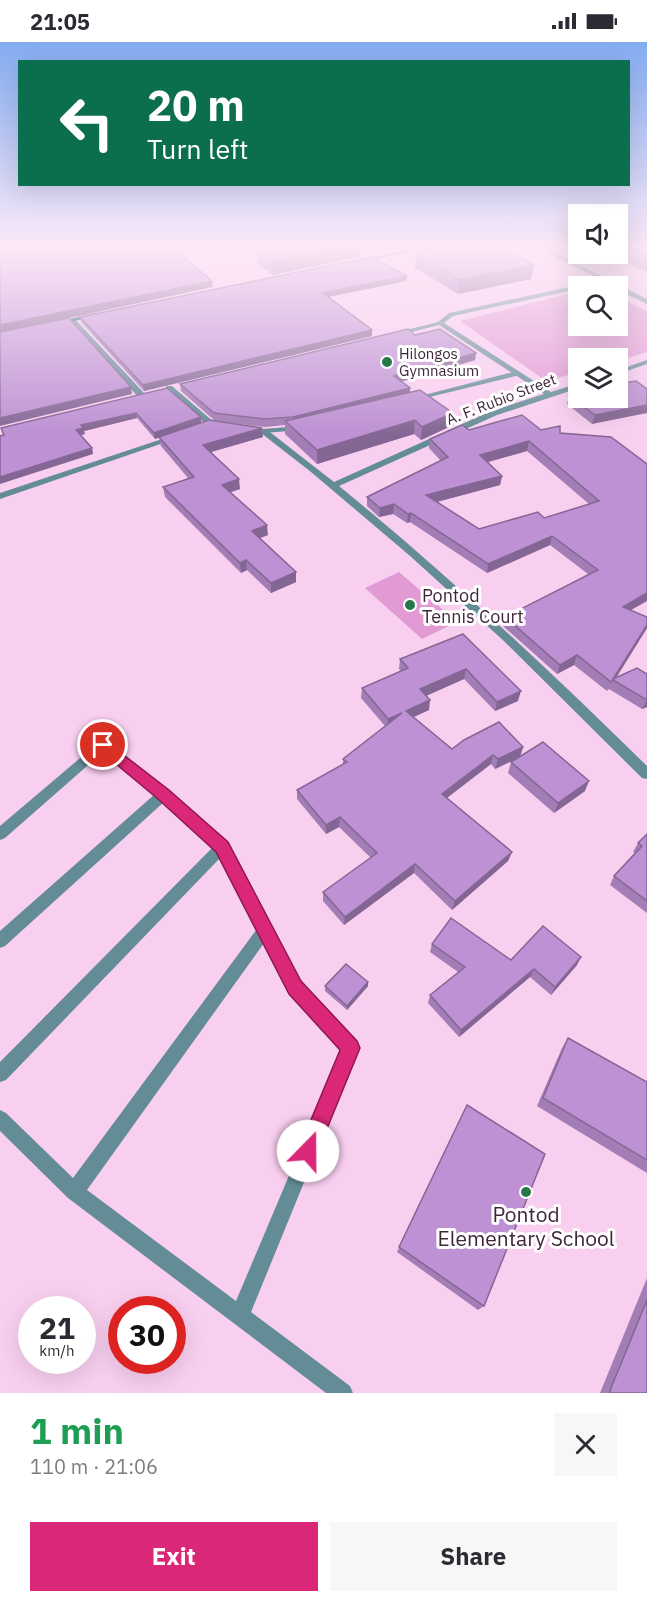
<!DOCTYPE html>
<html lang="en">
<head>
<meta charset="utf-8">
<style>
  body { margin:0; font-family:"IBM Plex Sans",sans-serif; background:#f7f7f7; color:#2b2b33; height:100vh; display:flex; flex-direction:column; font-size:22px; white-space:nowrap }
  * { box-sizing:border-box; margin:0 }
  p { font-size:20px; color:#7c7c81 }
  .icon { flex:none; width:33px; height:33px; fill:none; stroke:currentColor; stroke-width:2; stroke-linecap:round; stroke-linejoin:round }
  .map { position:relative; height:1351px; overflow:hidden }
  .panel { display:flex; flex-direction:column; background:#fff; flex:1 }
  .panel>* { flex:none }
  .banner { position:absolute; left:18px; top:18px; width:612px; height:126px; border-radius:0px; box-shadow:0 6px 24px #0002; background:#0b6e4f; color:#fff; overflow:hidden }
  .buttons { position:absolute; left:568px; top:162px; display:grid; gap:12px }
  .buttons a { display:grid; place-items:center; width:60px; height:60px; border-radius:0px; background:#fff; box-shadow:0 6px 24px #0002; font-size:30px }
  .speed { position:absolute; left:18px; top:1254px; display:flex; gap:12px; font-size:30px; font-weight:700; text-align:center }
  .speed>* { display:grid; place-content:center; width:78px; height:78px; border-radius:50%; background:#fff; box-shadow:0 6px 24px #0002; line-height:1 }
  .speed small { font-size:15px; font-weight:400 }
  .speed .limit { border:9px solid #d22; background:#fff; color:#111 }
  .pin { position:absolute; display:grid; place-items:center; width:51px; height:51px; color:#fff; margin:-26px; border:3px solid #fff; border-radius:50%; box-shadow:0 2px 6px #0007 }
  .me { position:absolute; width:66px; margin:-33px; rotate:22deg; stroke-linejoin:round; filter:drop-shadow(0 0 4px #0008) }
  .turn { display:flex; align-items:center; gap:21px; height:126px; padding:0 30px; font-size:27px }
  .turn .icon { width:78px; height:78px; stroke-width:2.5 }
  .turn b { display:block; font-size:42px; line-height:51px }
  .round { display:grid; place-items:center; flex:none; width:63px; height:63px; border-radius:0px; background:#f7f7f7 }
  .overview { display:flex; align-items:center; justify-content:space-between; height:102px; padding:0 30px }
  h1 { font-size:36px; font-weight:700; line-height:45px; color:#1e9e55 }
  .button { display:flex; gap:12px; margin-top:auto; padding:12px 30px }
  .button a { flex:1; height:69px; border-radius:0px; background:#db2777; color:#fff; font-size:24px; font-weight:700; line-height:69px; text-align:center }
  .button a+a { background:#f7f7f7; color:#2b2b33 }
  .status { display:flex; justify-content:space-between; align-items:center; height:42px; padding:0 30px; background:#fff; direction:ltr }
  .status svg { height:16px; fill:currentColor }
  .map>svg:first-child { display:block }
  .green { fill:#e29ad4 }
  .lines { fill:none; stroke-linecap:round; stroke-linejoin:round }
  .service { fill:#638c96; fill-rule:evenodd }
  .minor { fill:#638c96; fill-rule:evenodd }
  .tertiary { fill:#638c96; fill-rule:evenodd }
  .secondary { fill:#1d6472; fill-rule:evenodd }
  .wall { fill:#a37db5; fill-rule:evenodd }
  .shaded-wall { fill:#846694 }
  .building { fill:#bd91d3; stroke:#846694; stroke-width:1.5; fill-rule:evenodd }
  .route { fill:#db2777; stroke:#8e194d; stroke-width:1.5 }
  .poi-dot { fill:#277748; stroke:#fff; stroke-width:2 }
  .labels { text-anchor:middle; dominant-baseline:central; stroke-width:6; stroke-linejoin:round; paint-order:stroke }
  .far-poi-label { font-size:15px; fill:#40263b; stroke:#fff; text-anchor:start }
  .far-street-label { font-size:15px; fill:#40263b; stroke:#fff }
  .poi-label { font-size:18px; fill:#40263b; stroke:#fff; text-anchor:start }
  .near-poi-label { font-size:21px; fill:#40263b; stroke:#fff }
</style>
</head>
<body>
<div class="status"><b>21:05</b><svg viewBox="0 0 49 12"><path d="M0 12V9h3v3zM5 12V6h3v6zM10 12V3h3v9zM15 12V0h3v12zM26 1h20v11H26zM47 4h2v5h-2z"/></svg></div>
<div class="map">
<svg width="647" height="1351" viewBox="0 0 647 1351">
  <rect width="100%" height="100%" fill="#f9cff0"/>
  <!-- green -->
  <g class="green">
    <polygon points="579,249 579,284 618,284 618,255 647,269 647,310 618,319 618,316 579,316 579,330 546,339 460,279"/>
    <polygon points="399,530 457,580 422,597 365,546"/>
  </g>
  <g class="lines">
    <!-- service -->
    <g class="service">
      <polygon points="517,329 521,331 520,333 413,359 409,357"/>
      <polygon points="300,384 303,384 303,388 263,391 259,389 263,387"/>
      <polygon points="171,394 178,396 0,457 0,451"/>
    </g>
    <!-- minor -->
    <g class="minor">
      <path d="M606 237 609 239 608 240 579 244V247L453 274 444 281 551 350 579 341V346L497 373 339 444C447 532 548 627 647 724V737L642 736 505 600 409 513 311 430 261 391 248 390 244 388 248 386 266 387 334 440 491 369 544 352 439 283 396 294 394 293V291L438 280 449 271Z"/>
      <polygon points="71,277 75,277 144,351 144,355 138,355 71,279"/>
      <polygon points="647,318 647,322 618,332 618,328"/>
      <polygon points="166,344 172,344 215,381 222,383 222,387 209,385 166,348"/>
      <path d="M103 698 107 700 169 748 227 801 300 941 357 1000 359 1006 251 1270 350 1344 353 1351H326L68 1156 0 1089V1068L6 1071 73 1136 257 887 220 816 6 1038 0 1040V1020L213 805 164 760 5 904 0 906V889L155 752 103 710 5 796 0 798V784L99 700ZM264 901 290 951 342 1008 236 1259 87 1148Z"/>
    </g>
    <!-- tertiary -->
    <polygon class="tertiary" points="534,204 542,204 647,257 647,262 618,248 618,244 613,244"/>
    <!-- secondary -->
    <g class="secondary">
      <polygon points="423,204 434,204 359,221 356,219"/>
      <polygon points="95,271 97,272 97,274 56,283 53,281"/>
    </g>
  </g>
  <!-- wall -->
  <g class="wall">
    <polygon points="255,204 361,204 361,214 273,233 258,222 257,208 261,208"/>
    <polygon points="618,204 647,204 647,230 605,212 618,212"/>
    <polygon points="416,212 531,237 458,252 415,226"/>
    <polygon points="406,239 328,255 372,294 144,349 81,280 80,275"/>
    <polygon points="415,293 476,311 475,318 400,340 410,346 410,350 451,384 421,398 414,392 317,422 285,392 285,383 265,385 215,379 181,349 180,342"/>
    <polygon points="167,346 201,381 263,395 211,410 240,447 230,450 268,493 259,496 296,530 296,540 271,551 247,528 241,531 165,455 163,445 188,436 161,404 159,395 155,397 137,376 84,389 85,392 80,393 92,406 93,412 3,393 1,386"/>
    <polygon points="647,347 592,382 567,362 569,354"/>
    <path d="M469 388H541L560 391 611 395 630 568 647 586 616 636 647 632V665L642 667 609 647 607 649 574 623 557 632 503 584 505 575 588 532 550 503 487 531 410 480 407 481 393 472 379 475 367 464V455L441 419 429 406 430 397ZM527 409 589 462 544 476 479 487 437 460 500 443 502 434 487 420Z"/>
    <polygon points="463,592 518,659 495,669 464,637 426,654 429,668 413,675 452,707 523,705 520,715 495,727 491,722 447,756 512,810 508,819 452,868 414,831 344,883 323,859 323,850 371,816 339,785 326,792 297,757 297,748 343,723 343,717 385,684 361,656 362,646 401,629 399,627 400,617"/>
    <polygon points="511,720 585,749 554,771 508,731"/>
    <polygon points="647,792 647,871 610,843 614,834 635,811 633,810 638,801"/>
    <polygon points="432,902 511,918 577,923 551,953 530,935 459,995 428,961 430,953 458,930 430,910"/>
    <polygon points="325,944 368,944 347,968 325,949"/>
    <polygon points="568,996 647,1040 647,1131 537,1064 562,1006"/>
    <polygon points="467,1063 484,1264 478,1268 397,1210"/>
    <polygon points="647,1236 647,1351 600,1351"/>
  </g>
  <!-- shaded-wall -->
  <g class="shaded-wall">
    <polygon points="345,204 361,204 361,214 273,233 272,219"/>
    <polygon points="534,223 531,237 458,252 459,238"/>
    <polygon points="407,234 406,239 323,256 323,251"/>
    <polygon points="212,239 213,245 0,291 0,283"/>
    <polygon points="372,288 372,294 144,349 143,343"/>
    <polygon points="476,311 475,318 393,342 394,334"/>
    <polygon points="131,345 132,352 0,384 0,376"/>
    <polygon points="410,346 409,354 294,383 293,375"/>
    <polygon points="647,363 647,371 592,382 595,373"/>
    <polygon points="136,371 137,376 84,389 85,392 77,394 76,388 81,383"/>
    <polygon points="453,371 451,384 421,398 422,385"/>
    <polygon points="201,375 201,381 155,397 154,391"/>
    <polygon points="415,378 414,392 317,422 317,408"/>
    <polygon points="262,386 263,395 204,412 203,403"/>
    <polygon points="529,399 527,409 478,423 480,413"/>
    <polygon points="92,406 93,412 0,442 0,435"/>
    <polygon points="502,434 500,443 425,463 426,453"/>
    <polygon points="239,437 240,447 223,453 222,443"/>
    <polygon points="394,462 393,472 379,475 380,466"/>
    <polygon points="411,471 410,480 407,481 408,472"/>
    <polygon points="267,483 268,493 253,499 252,489"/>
    <polygon points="552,494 550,503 487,531 488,522"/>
    <polygon points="246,518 247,528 241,531 240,521"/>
    <polygon points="296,530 296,540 271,551 271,541"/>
    <polygon points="647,551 647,559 619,575 623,565"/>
    <polygon points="647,583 647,586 614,639 613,638"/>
    <polygon points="577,613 574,623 557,632 560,623"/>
    <polygon points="466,627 464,637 419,657 420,647"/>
    <polygon points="521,649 518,659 495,669 497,660"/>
    <polygon points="430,658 429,668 405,679 406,669"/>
    <polygon points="647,658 647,665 642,667"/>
    <polygon points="402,671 388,687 388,677"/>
    <polygon points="523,705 520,715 495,727 498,717"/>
    <polygon points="493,713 491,722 440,761 442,752"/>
    <polygon points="589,739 585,749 554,771 558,761"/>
    <polygon points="340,775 339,785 326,792 326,783"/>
    <polygon points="512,810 508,819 452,868 455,859"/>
    <polygon points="415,822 414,831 344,883 345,875"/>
    <polygon points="581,915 577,923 551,953 555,945"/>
    <polygon points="534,927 530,935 459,995 461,988"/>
    <polygon points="368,940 368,944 347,968 347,964"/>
  </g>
  <!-- building -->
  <g class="building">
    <polygon points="0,204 171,204 212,239 0,283"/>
    <polygon points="277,204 345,204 272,219 257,208"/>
    <polygon points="437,204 499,204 534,223 459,238 416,212"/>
    <polygon points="618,204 647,204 647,220 618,208"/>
    <polygon points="371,215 407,234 323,251 372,288 143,343 80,275"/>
    <polygon points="69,276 131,345 0,376 0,290"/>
    <polygon points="408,287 415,293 440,287 476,311 394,334 410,346 293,375 265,377 214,371 180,342"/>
    <polygon points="636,339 647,347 647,363 595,373 569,354 579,351 579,356 618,356 618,342"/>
    <polygon points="167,346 201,375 154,391 136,371 81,383 83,386 76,388 92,406 0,435 0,394 4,393 1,386"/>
    <polygon points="420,348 453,371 422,385 415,378 317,408 285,379"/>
    <path d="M522 373 541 388 560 384V391L611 395 647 422V551L623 565 647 575V583L613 637 637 626 647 632V658L613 638 611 640 577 613 560 623 505 575 598 528 552 494 488 522 411 471 408 472 394 462 380 466 367 455 448 415 430 397 462 383 469 388ZM529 399 599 459 544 476 538 470 479 487 426 453 502 434 480 413Z"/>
    <polygon points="209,378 262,386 203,403 239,437 222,443 267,483 252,489 296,530 271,541 246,518 240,521 163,445 194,435 159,395"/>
    <polygon points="463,592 521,649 497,660 466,627 420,647 430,658 406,669 452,707 464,698 499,680 523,705 498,717 493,713 442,752 512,810 455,859 415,822 345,875 323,850 377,811 340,775 326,783 297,748 347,720 343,717 402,671 388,677 362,646 408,626 400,617"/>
    <polygon points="543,700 589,739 558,761 511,720"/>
    <polygon points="647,792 647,859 614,834 642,804 638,801"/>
    <polygon points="451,876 511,918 543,884 581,915 555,945 534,927 461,988 430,953 465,925 432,902"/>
    <polygon points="346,922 368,940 347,964 325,944"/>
    <polygon points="568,996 647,1040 647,1118 543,1056"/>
    <polygon points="467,1063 545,1112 484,1264 399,1205"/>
    <polygon points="647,1258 647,1351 610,1351 611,1346"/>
  </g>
  <!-- sky -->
  <linearGradient id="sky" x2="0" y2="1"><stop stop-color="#83acf1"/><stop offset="0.52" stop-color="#fce9f8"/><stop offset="1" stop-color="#fce9f8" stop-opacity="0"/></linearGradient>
  <rect width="647" height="393" fill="url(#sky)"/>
  <!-- route -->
  <polygon class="route" points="103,697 169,748 228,800 301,939 357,999 360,1006 315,1116 308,1119 301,1116 298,1109 340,1008 289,952 216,810 158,757 98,707 96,703"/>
  <!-- markers -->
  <g class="poi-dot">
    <circle cx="387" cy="320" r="6"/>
    <circle cx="410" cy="563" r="6"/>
    <circle cx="526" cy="1150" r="6"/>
  </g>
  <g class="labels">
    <!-- far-poi labels -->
    <g class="far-poi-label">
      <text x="399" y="311">Hilongos<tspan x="399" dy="17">Gymnasium</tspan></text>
    </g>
    <!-- far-street labels -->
    <g class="far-street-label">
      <text transform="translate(501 357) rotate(-21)">A. F. Rubio Street</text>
    </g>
    <!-- poi labels -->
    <g class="poi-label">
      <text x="422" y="553">Pontod<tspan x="422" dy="21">Tennis Court</tspan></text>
    </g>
    <!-- near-poi labels -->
    <g class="near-poi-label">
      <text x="526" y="1172">Pontod<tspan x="526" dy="24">Elementary School</tspan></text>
    </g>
  </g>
</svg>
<div class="buttons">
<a><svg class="icon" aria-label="sound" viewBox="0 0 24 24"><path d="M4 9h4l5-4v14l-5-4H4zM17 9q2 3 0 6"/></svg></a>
<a><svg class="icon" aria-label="search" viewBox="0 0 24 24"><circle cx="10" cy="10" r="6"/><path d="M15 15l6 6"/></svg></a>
<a><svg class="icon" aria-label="layers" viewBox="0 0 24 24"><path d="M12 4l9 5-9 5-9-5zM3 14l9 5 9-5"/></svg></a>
</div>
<div class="speed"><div>21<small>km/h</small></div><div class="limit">30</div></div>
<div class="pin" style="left:103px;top:703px;background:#d93025"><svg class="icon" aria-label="arrive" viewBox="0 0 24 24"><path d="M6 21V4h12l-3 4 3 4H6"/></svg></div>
<svg class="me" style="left:308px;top:1109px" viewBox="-20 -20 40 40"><circle r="19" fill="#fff"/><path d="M0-13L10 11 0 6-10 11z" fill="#db2777"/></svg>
<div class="banner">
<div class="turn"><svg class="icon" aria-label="left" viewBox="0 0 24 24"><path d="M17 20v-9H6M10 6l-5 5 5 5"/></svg><div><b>20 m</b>Turn left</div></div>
</div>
</div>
<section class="panel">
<div class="overview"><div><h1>1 min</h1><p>110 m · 21:06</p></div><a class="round"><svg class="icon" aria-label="close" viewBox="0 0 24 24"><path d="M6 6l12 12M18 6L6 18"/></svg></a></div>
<div class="button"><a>Exit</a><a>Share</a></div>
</section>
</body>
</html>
